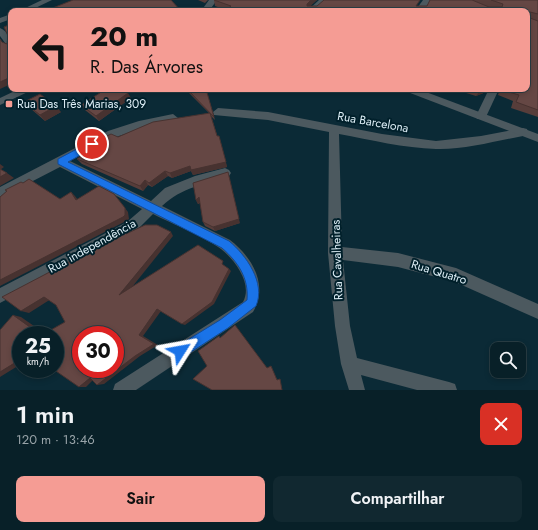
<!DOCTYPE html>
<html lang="pt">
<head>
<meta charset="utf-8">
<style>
  body { margin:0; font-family:Jost,sans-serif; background:#112830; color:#f1f3f6; height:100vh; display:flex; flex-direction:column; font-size:15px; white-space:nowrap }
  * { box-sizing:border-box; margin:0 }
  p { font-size:13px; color:#98a3a8 }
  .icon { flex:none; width:22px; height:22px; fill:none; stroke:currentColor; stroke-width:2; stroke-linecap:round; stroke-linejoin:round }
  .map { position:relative; height:390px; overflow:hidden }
  .drawer { display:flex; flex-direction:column; background:#082028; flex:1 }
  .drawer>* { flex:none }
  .banner { position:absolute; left:8px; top:8px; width:522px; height:84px; border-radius:8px; box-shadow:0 2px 6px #0003,0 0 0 1px #293e45; background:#f59c94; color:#111; overflow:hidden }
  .controls { position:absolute; left:490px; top:342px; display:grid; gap:8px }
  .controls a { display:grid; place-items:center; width:36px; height:36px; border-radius:8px; background:#082028; box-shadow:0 2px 6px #0003,0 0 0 1px #293e45; font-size:20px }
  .speed { position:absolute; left:12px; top:326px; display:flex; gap:8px; font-size:20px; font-weight:700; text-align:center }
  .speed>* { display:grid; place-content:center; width:52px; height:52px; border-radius:50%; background:#082028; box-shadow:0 2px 6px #0003,0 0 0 1px #293e45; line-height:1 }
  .speed small { font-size:10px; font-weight:400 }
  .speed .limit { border:6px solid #d22; background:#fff; color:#111 }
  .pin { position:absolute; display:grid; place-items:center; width:34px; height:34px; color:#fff; margin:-17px; border:2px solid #fff; border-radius:50%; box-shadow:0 1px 4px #0007 }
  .me { position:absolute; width:44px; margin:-22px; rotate:56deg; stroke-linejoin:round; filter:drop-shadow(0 0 3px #0008) }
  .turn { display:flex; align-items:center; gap:14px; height:84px; padding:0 16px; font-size:18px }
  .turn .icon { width:52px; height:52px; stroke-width:2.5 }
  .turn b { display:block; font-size:28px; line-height:34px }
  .round { display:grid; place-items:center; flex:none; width:42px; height:42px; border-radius:8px; background:#112830 }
  .head { display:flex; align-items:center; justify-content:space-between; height:68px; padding:0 16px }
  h1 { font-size:24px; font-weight:600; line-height:30px }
  .action { display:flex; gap:8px; margin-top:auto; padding:8px 16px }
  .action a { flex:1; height:46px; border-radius:8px; background:#f59c94; color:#111; font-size:16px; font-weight:600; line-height:46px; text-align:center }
  .action a+a { background:#112830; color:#f1f3f6 }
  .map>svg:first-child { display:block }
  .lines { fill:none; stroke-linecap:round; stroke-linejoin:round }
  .minor { fill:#4c595f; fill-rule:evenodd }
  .tertiary { fill:#4c595f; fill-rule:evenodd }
  .wall { fill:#573d3a }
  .shaded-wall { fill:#473230 }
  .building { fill:#654744; stroke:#473230; fill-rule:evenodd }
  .route { fill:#1a73e8; stroke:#114b97 }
  .poi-dot { fill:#f59c94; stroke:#01202b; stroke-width:1.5 }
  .labels { text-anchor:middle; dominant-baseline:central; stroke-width:4; stroke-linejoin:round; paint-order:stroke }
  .poi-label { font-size:12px; fill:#ddeef6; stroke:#01202b; text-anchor:start }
  .street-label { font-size:12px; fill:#ddeef6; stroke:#01202b }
</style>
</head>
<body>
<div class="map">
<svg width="538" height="390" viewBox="0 0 538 390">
  <rect width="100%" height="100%" fill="#0b2a36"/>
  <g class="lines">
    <!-- minor -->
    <g class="minor">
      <polygon points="42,0 52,0 29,11 19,11"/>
      <polygon points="209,0 217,0 209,11 201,11"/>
      <polygon points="319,0 327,0 315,11 307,11"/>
      <polygon points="423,0 431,0 423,11 415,11"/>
      <polygon points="11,14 11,19 0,23 0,18"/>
      <path d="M0 28C8 31 11 40 11 48L8 47 0 36Z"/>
      <polygon points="489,89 499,89 485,119 477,119 476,116"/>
      <path d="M218 108 268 112 382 134 436 141 481 136 523 128 527 129 528 132 527 135 523 136C496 141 463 150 436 149 404 148 371 140 339 134L342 247 398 253 456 268 538 304V319L455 282 398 267 343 260 350 326 357 358 449 382 455 384 457 390H417L361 375 365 390H349L341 364 335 326 328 253 329 132 268 120 214 115 213 112Z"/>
      <path d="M173 114 178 118 177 121 140 129 116 137 70 161 151 201 165 188 195 176 225 168 229 170 231 173 229 176C204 185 182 187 162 206L230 240C252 257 269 285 253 312L136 390H113L115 384 243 302C253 284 235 260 221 249 205 237 173 224 153 214L137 230 0 303V288L127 222 142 209 60 167 0 198V187L108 131 139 121Z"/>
    </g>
    <!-- tertiary -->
    <g class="tertiary">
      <polygon points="19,89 32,89 30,91 0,105 0,98"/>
      <polygon points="403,89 418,89 538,134 538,142 405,91"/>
    </g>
  </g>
  <!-- wall -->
  <g class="wall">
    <polygon points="198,0 208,0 205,3"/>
    <polygon points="214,0 317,0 310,6 427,6 430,0 538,0 538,117 511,108 513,101 498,95 500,89 527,89 527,11 226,10 215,6"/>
    <polygon points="123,89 131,98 99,121 85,110 81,105"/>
    <polygon points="185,89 206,89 215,120 211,116 227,167 193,175 191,171 172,178 168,176 152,187 148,185 143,191 82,164 77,159 118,137 209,113"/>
    <polygon points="453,89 488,89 486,92 476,96"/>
    <polygon points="24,102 61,112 45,121 30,108"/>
    <polygon points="196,200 240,223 215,231 205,226 203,222 200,203 198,204"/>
  </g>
  <!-- shaded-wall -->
  <g class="shaded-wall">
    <polygon points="311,0 317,0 306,10 307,4"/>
    <polygon points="11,77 11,84 0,89 0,82"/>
    <polygon points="484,89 488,89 486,92 476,96 480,91"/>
    <polygon points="128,93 131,98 99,121 96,116"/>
    <polygon points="56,106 61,112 45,121 40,115"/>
    <polygon points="226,162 227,167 193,175 191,171 172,178 170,173 190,166"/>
    <polygon points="0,164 4,167 0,170"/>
    <polygon points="165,171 168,176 152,187 149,183"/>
    <polygon points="7,173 14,178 0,186 0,177"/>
    <polygon points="145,180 148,185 143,191 140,186"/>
    <polygon points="71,192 75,196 81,204 76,200"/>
    <polygon points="114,194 128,212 129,219 126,221 0,286 0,280"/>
    <polygon points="199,197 200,202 198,204 196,200"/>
    <polygon points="239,219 240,223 215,231 213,227"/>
    <polygon points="171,232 173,236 124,297 119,295"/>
    <polygon points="229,269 231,271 214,304 185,325 182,324"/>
    <polygon points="44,297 51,299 29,313 21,311"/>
    <polygon points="157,309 161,311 143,336 158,345 140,356 104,384 97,385 139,335"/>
    <polygon points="13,315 21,317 47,335 41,335"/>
    <polygon points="21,359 21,364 0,377 0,372"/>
    <polygon points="96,377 86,387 79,387 90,378"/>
  </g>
  <!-- building -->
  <g class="building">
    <polygon points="73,0 171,0 181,11 45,11"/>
    <polygon points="214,0 311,0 307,4 307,6 317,6 324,0 420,0 416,6 427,6 430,0 472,0 489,7 502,7 503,4 491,0 538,0 538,14 530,12 530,18 538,21 538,110 516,102 519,95 502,90 503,89 527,89 527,11 225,11 231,6"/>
    <polygon points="11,24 11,77 0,82 0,39 2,42 7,44 8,36 4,27"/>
    <polygon points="106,89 122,89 128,93 96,116 81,105"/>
    <polygon points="187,89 206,89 214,117"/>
    <polygon points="475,89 484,89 480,91"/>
    <polygon points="40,94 56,106 40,115 24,102"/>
    <polygon points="210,113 217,136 219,136 226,162 191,170 190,166 170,173 165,171 149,183 145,180 140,186 77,159 103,138 111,134 118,137 153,122"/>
    <polygon points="0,169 7,173 0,177"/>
    <polygon points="228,172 239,219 213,227 203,222 199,197 196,200 193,183"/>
    <polygon points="29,179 60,199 71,192 76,200 99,186 114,194 125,208 125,215 123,217 0,280 0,197 7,191 5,190 21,182 23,183"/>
    <path d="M145 225H157L171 232 119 295 198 245 223 261 222 264 229 269 212 302 182 324 157 309 139 335 154 344 135 356 97 385 90 378 79 387 53 369H55V335H42L65 322 56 305 44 297 21 311 2 297 126 232V234ZM81 335H115V369H81Z"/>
    <polygon points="13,315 41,335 21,335 21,359 0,372 0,330"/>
    <polygon points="235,325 267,368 271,366 277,380 280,379 282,390 212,390 193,379 207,366 198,351 219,336 220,338"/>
  </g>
  <!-- route -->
  <path class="route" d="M92 141 95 142V147L68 162 229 241C246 255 266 283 256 306L228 328 185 356 180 357 176 356 175 351 176 347 220 320 247 300C249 278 238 262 222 248L58 164V159Z"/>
  <!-- markers -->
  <rect class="poi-dot" x="5" y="100" width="8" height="8" rx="2"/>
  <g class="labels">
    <!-- poi labels -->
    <g class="poi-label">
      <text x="17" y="104">Rua Das Três Marias, 309</text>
    </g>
    <!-- street labels -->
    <g class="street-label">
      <text transform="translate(373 122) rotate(10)">Rua Barcelona</text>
      <text transform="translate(92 246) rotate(-29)">Rua independência</text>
      <text transform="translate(337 260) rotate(-92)">Rua Cavalheiras</text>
      <text transform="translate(439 272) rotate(17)">Rua Quatro</text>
    </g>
  </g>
</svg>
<div class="controls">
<a><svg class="icon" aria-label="search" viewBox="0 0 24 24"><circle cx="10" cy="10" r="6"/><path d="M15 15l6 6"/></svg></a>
</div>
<div class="speed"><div>25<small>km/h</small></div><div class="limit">30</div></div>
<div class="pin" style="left:92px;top:144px;background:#d93025"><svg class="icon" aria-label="arrive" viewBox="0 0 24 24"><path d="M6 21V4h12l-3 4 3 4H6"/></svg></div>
<svg class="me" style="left:180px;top:351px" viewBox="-20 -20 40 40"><path d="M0-17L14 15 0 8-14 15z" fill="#1a73e8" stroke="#fff" stroke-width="4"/></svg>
<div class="banner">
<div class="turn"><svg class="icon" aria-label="left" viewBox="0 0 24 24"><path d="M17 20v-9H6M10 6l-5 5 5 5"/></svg><div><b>20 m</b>R. Das Árvores</div></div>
</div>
</div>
<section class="drawer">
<div class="head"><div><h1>1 min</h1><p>120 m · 13:46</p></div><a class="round" style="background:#d93025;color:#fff"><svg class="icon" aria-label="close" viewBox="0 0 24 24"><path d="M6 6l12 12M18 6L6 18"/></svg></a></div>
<div class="action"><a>Sair</a><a>Compartilhar</a></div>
</section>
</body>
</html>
